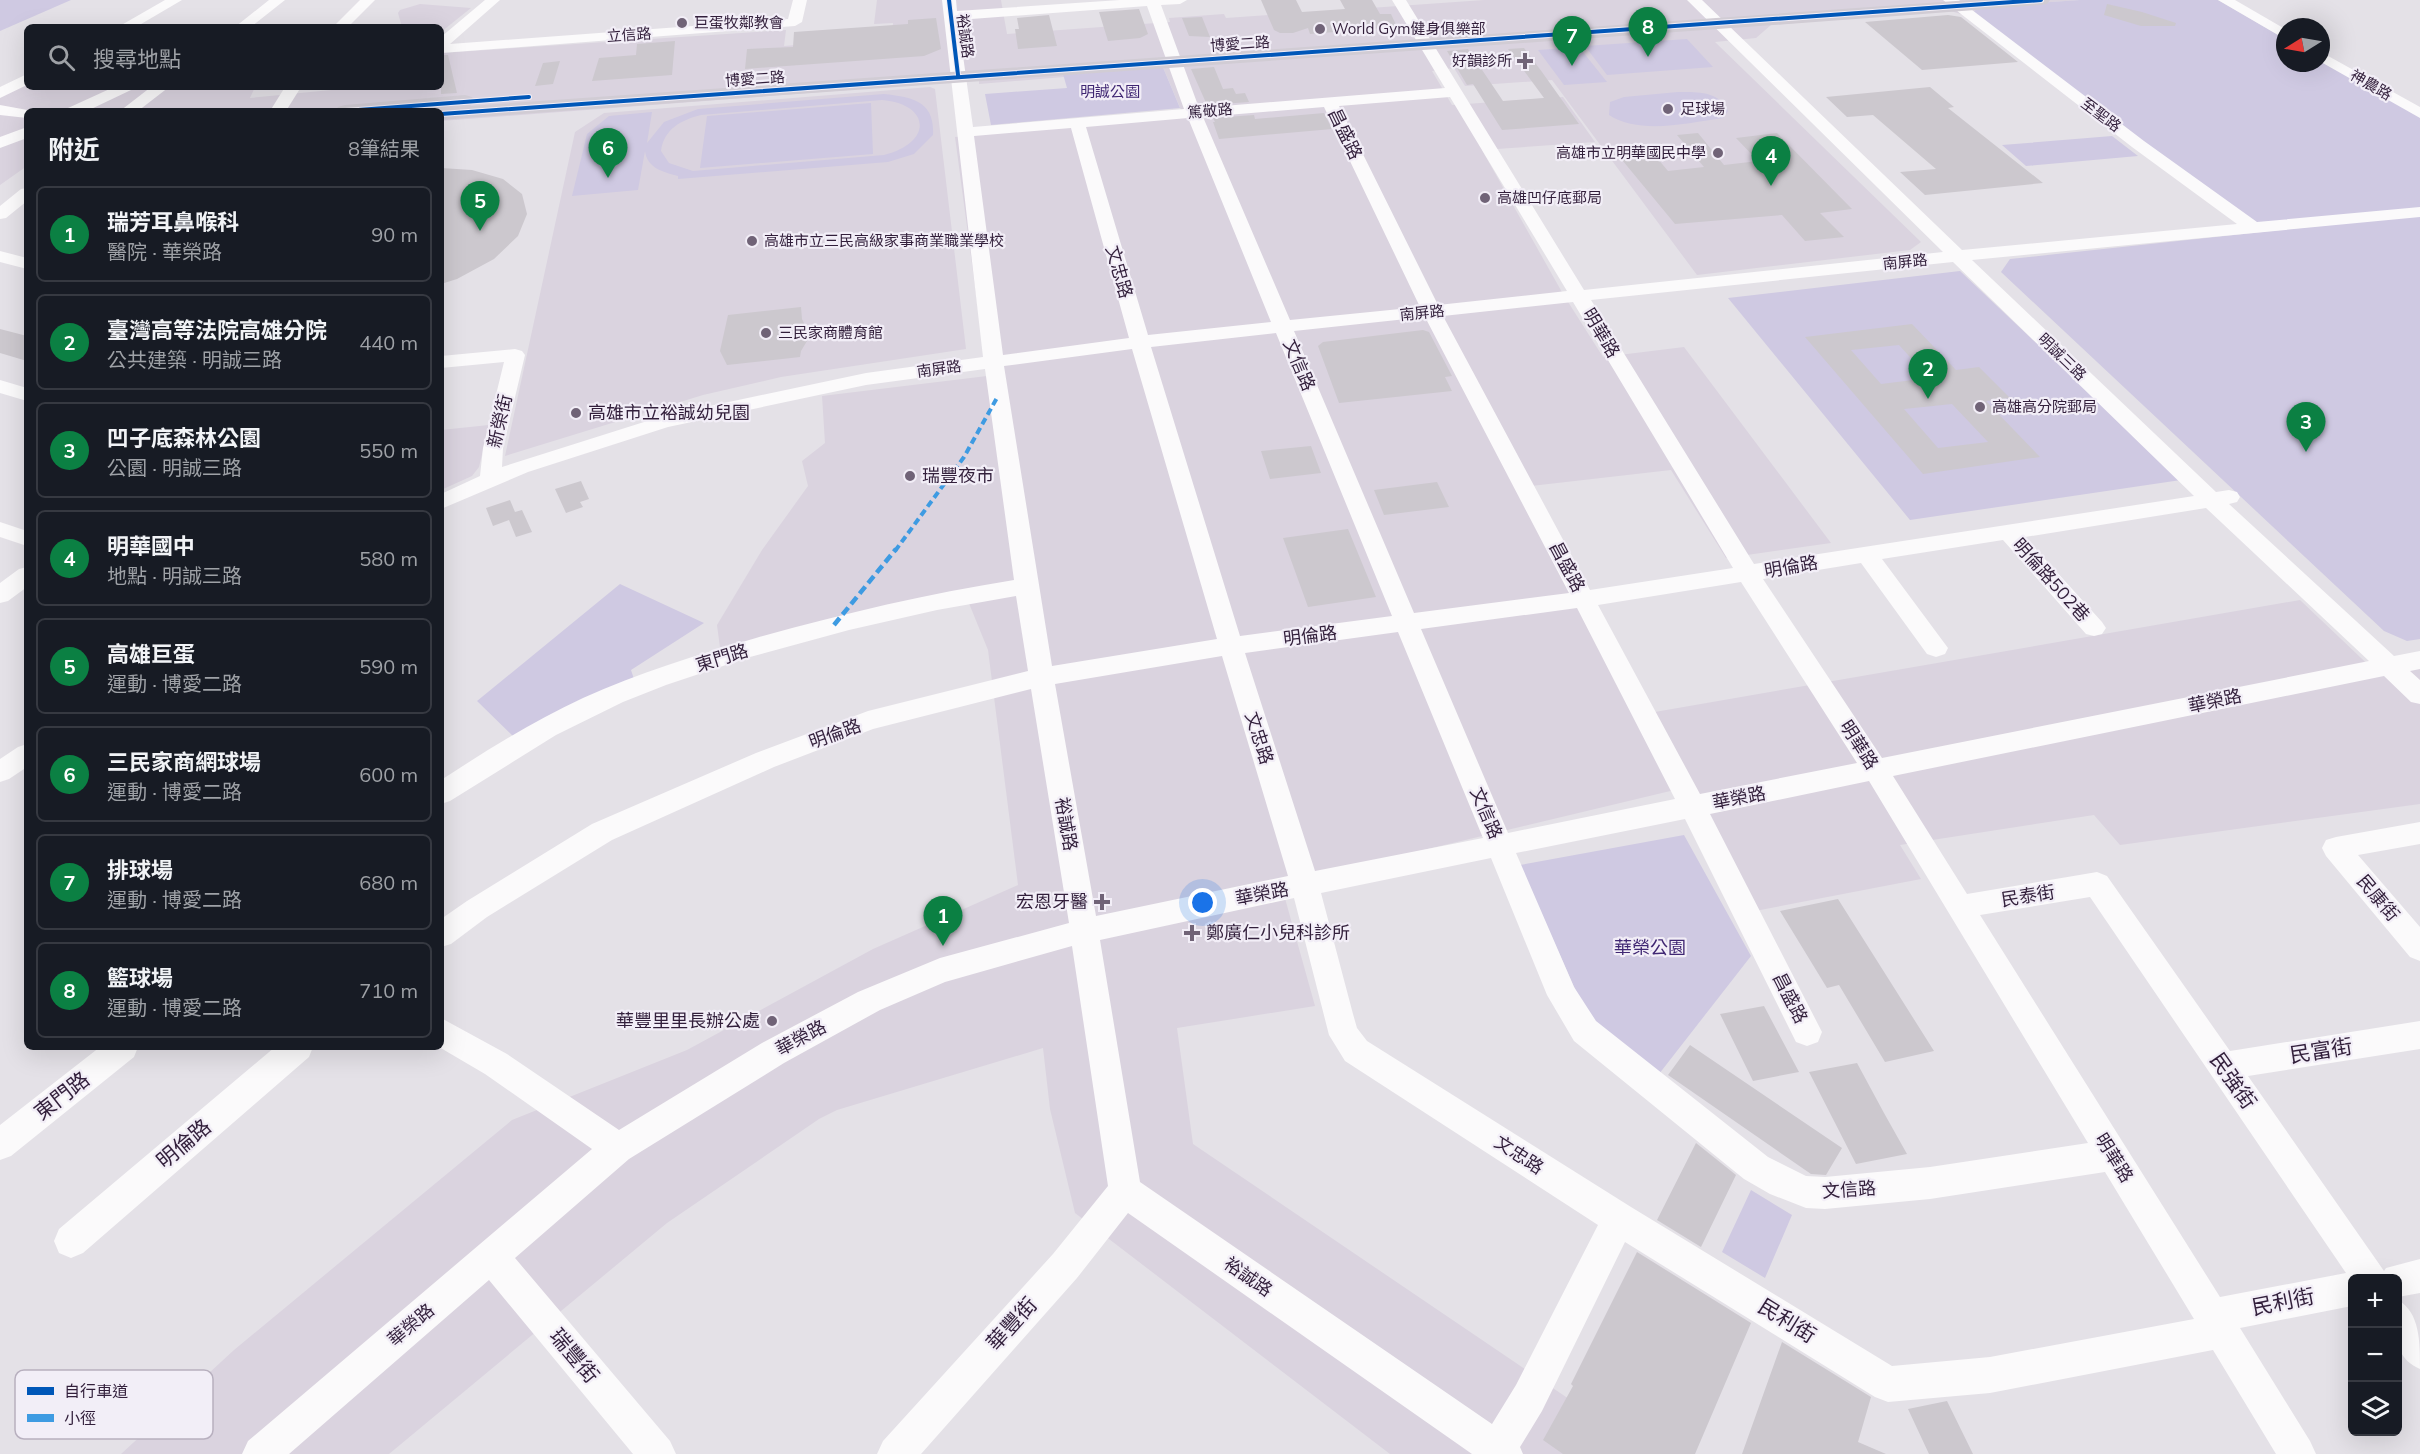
<!DOCTYPE html>
<html lang="zh-TW">
<meta charset="utf-8">
<style>
:root{--surface:#171b24;--page:#20242c;--text:#f1f3f6;--muted:#9ea1a6;--line:#363941;--accent:#0b8043}
body{margin:0;font-family:Mulish,"Noto Sans TC",sans-serif;background:var(--page);color:var(--text)}
.controls{position:absolute;right:18px;bottom:18px;display:grid;overflow:hidden;border-radius:9px;box-shadow:0 6px 24px #0002}
.controls button{width:54px;height:54px;display:grid;place-items:center;padding:0;border:0;border-bottom:2px solid var(--line);background:var(--surface);color:var(--text);font:30px sans-serif}
.compass{position:absolute;left:2276px;top:18px;width:54px;height:54px;border-radius:50%;background:var(--surface);box-shadow:0 6px 24px #0002;rotate:259deg}
.you{position:absolute;left:1203px;top:903px;width:21px;height:21px;margin:-15px;border:4px solid #fff;border-radius:50%;background:#1a73e8;box-shadow:0 0 0 9px #1a73e833}
.badge{display:grid;place-items:center;width:39px;height:39px;border-radius:50%;background:var(--accent);color:#fff;font-size:20px;font-weight:700}
.pin{position:absolute;translate:-50% -50px;filter:drop-shadow(0 2px 3px #0008)}
.pin::after{content:'';position:absolute;top:32px;width:21px;height:18px;background:inherit;clip-path:polygon(0 0,100% 0,50% 100%)}
.list{margin:0;padding:0;list-style:none}
h2{display:flex;justify-content:space-between;align-items:center;height:78px;margin:0;padding:0 24px;font-size:26px}
h2 small{font-size:20px;font-weight:400;color:var(--muted)}
.list li{display:grid;grid-template-columns:39px 1fr auto;gap:18px;align-items:center;box-sizing:border-box;height:96px;margin:0 12px 12px;padding:0 12px;border:2px solid var(--line);border-radius:9px}
.list b{display:block;font-size:22px;white-space:nowrap}
.list p{margin:0;font-size:20px;white-space:nowrap;color:var(--muted)}
.list em{font-size:20px;font-style:normal;color:var(--muted)}
.icon{flex:none;width:33px;height:33px;fill:none;stroke:currentColor;stroke-width:2;stroke-linecap:round;stroke-linejoin:round}
.map{position:relative;flex:none;width:2420px;height:1454px;overflow:hidden}
.search{position:absolute;background:var(--surface);box-shadow:0 6px 24px #0002;left:24px;top:24px;width:420px;height:66px;display:flex;align-items:center;gap:15px;box-sizing:border-box;padding:0 21px;border-radius:9px;color:var(--muted);font-size:22px}
.panel{position:absolute;background:var(--surface);box-shadow:0 6px 24px #0002;left:24px;top:108px;width:420px;height:942px;border-radius:9px}
.map>svg:first-child{display:block}
</style>
<div class="map">
<svg width="2420" height="1454" viewBox="0 0 2420 1454">
<rect width="100%" height="100%" fill="#e4e1e7"/>
<!-- built -->
<path fill="#dad3df" d="M877,0H1001L1007,34L1170,22L1169,18L1224,14L1226,18L1484,0H2080L1979,7L1972,13L1961,14L1947,10L1771,25L1756,38L1715,42L1921,242L1910,250L1697,275L1552,80L1465,86L1454,68L1432,71L1452,105L1563,97L1595,142L1482,150L1563,294L1603,357L1684,347L1831,543L1726,558L1671,470L1531,486L1649,713L2300,600L2380,676L2420,667V804L2120,845L2094,815L1900,845L1921,879L1755,911L1687,787L1281,884L1315,1006L1177,1028L1193,1144L1628,1439L1658,1454H1390L1075,1213L1050,1109L1043,1048L837,1110L819,1119L667,1223L389,1454H121L234,1350L512,1120L687,1050L873,949L1018,885L988,650L966,596L721,655L717,625L762,550L808,486L802,461L825,443L822,396L987,376L955,137L1184,117L1162,65L1064,74V77L979,84V80L441,121V111H27V166L0,185V93L27,83V87H255L250,98L362,87H441V53L786,30L784,46L892,37L893,23L874,24Z
M420,4L471,8L441,32V27H402L398,13L400,10Z
M930,87L935,89L966,349L781,377L703,395L505,456L575,132L604,113Z
M489,425L479,467L472,476L441,490V430Z"/>
<!-- green -->
<path fill="#cfc9e2" fill-rule="evenodd" d="M0,0H71L0,31Z
M2080,0H2218L2285,39V63H2321V60L2420,117V208L2253,226L1972,13L1979,7Z
M1687,39L1713,67L1607,75L1585,46Z
M1579,47L1607,82L1564,85L1538,50Z
M1162,65L1180,108L991,125L985,94L1067,88L1063,74Z
M1678,92C1698,92 1719,91 1728,111L1723,118C1687,123 1640,135 1609,115L1610,102L1624,97Z
M884,94C912,97 935,101 933,135L914,154L888,162L678,179V176C663,172 647,168 645,151L638,190L572,196L587,134L609,116L652,112L647,143L664,122L698,109ZM882,100C930,104 934,142 884,155L693,171L669,163L661,151C664,129 681,120 701,115Z
M871,103L873,154L700,168L707,116Z
M2112,136L2138,156L2026,166L2002,145Z
M2420,215V639L2407,641L2384,631L2001,272L2010,259Z
M1960,271L2181,480L1910,520L1728,298Z
M620,584L704,623L631,670L635,682L515,738L477,701Z
M1684,835L1751,956L1659,1074L1587,1016L1520,865Z
M1751,1190L1792,1215L1765,1278L1722,1252Z"/>
<!-- building -->
<path fill="#ccc8ce" fill-rule="evenodd" d="M1261,0H1296L1302,12L1345,9L1340,0H1372L1380,14H1391L1397,27L1310,34L1308,28L1293,33H1280L1274,30Z
M2107,4L2142,12L2176,23L2175,26H2141L2104,15Z
M1139,9L1148,34L1140,38L1108,41L1099,12Z
M1049,15L1057,46L1018,49L1015,29H1019L1017,18Z
M1948,15L1961,17L2018,62L1922,70L1865,22Z
M1202,17L1210,37L1189,36L1182,18Z
M936,18L941,49L924,56L745,69L747,49L793,47L794,32L908,24V20Z
M675,41L672,75L592,81L599,58L636,55L637,44Z
M1524,48L1542,72L1579,124L1502,130L1473,84L1467,85L1447,51L1468,49L1503,101L1544,98L1508,49Z
M441,55H448L457,93L441,94Z
M560,61L553,84L535,86L543,63Z
M1214,67L1223,89L1233,88L1236,94L1245,93L1249,102L1207,105L1191,69Z
M1930,87L1954,107L1948,108L2043,183L1925,195L1900,172L1936,169L1873,115L1847,117L1826,97Z
M1324,113L1332,129L1219,139L1213,122H1215L1213,118L1254,115L1255,119Z
M1698,133L1724,165L1758,161L1736,138L1777,133L1852,209L1820,213L1844,237L1805,241L1782,215L1675,224L1613,149L1647,146L1668,171L1704,167L1677,135Z
M441,168L472,170L503,179L522,194L527,214L518,236L494,259L457,279L441,284Z
M801,307L802,319L807,329V341L801,351L800,357L727,365L720,351L728,315Z
M1912,324L1956,370L1979,367L2010,398L1986,401L2040,457L1923,474L1805,337ZM1899,345L1929,378L1881,384L1851,350ZM1952,404L1988,442L1938,448L1904,409Z
M0,329L27,336V361L0,353Z
M1423,330L1429,332L1452,376L1445,377L1452,391L1339,403L1318,346L1323,342Z
M1311,446L1321,473L1270,479L1261,451Z
M581,481L589,499L580,502L583,507L566,513L555,489Z
M1437,482L1449,507L1384,515L1374,490Z
M510,500L515,512L522,510L532,532L516,537L509,520L493,526L486,508Z
M1348,529L1376,597L1308,607L1283,538Z
M1838,899L1934,1051L1885,1062L1839,985L1827,988L1780,911Z
M1764,1006L1799,1072L1753,1081L1720,1014Z
M1690,1045L1842,1148L1826,1175L1811,1174L1668,1075Z
M1857,1063L1884,1113L1907,1154L1856,1164L1809,1072Z
M1696,1143L1736,1175L1701,1247L1657,1220Z
M1637,1252L1751,1323L1695,1454H1563L1543,1440L1573,1386L1571,1384Z
M1782,1342L1871,1397L1858,1442L1886,1454H1742Z
M1947,1401L1973,1454H1929L1908,1409Z"/>
<g fill="none" stroke-linecap="round" stroke-linejoin="round">
<!-- minor -->
<path fill="#fbfafb" fill-rule="evenodd" d="M165,0H182L136,27H118Z
M269,0H285L251,27H235Z
M360,0H375L348,27H333Z
M485,0H500L450,44L788,19L793,0H807L802,22L795,26L441,53V37Z
M942,0H956L957,11L1120,0H1187L1180,4L1161,5L1199,108L1445,88L1392,0H1406L1584,290L1943,252L1687,0H1702L1962,250L2237,224L2132,147L1943,0H1959L2144,141L2257,222L2420,207V217L1972,260L2216,492L2229,490L2237,492L2240,497L2237,502L2229,504L2394,656L2420,651V669L2410,671L2420,680V704L2411,702L2384,676L1893,776L1967,894L2097,872L2107,876L2230,1051L2420,1021V1049L2248,1076L2384,1271L2386,1268L2420,1259V1293L2398,1297V1278H2352V1306L2240,1328L2310,1441L2316,1454H2276L2213,1350L1990,1393L1888,1402L1875,1397L1625,1242L1542,1411L1520,1447L1523,1454H1472L1128,1213L1077,1278L921,1454H877L883,1441L1053,1254L1108,1186L1072,946L945,982L880,1010L784,1063L629,1159L515,1258L670,1441L676,1454H633L489,1280L289,1454H242L248,1441L592,1149L485,1074L439,1047L441,1018L507,1054L619,1130L762,1043L858,992L940,958L1069,923L1031,689L873,729L774,767L612,840L487,917L451,944L441,947V919L467,901L592,824L756,753L868,711L1028,671L1016,596L937,610L849,630L750,657L666,685L623,702L556,735L450,801L441,804V780L452,773C495,745 538,719 583,698C638,673 697,655 756,638C841,614 926,594 1014,580L985,369L866,385L668,427L528,472L441,509V494L480,476L483,448L504,362L441,368V356L515,349L522,351L525,355L503,448L502,467L663,416L866,373L983,357ZM1147,6L1184,109L973,127L958,20ZM1450,97L1567,291L1438,305L1339,106ZM1324,107L1420,307L1290,320L1203,117ZM1188,118L1271,322L1148,335L1086,127ZM1071,128L1129,338L1003,355L974,136ZM1953,262L2194,496L1754,564L1591,300ZM1573,302L1733,568L1590,590L1443,316ZM1425,317L1569,593L1414,613L1294,331ZM1276,333L1392,616L1240,636L1151,347ZM1132,349L1217,639L1052,666L1004,366ZM2206,508L2369,661L1882,758L1763,579L1861,563L1927,654L1936,657L1945,654L1948,648L1882,559L2003,540L2086,634L2094,636L2102,634L2106,628L2102,622L2025,537ZM1741,582L1857,763L1700,794L1598,605ZM1577,608L1675,799L1508,833L1421,629ZM1398,632L1483,838L1315,871L1245,653ZM1222,656L1288,876L1096,916L1055,684ZM1869,781L2088,1143L1930,1167L1825,1177L1806,1176L1768,1157L1596,1021L1574,987L1516,853L1685,819L1796,1042L1807,1046L1818,1042L1822,1032L1710,814ZM1491,858L1547,995L1574,1041L1744,1179L1770,1194L1806,1208L1825,1209L1930,1199L2105,1172L2194,1319L1990,1357L1892,1366L1631,1207L1367,1041L1357,1028L1353,1014L1321,893ZM2090,897L2346,1273L2220,1297L1980,915ZM1294,898L1329,1035L1345,1061L1598,1225L1516,1385L1492,1424L1140,1182L1100,940Z
M2218,0H2235L2285,29V39Z
M2321,52L2420,107V118L2321,62Z
M27,74V85L0,98V87Z
M114,87H134L131,90L87,111H66L68,108Z
M151,87H169L138,111H120Z
M285,87H301L286,111H270Z
M0,105L33,111H27V118L0,115Z
M27,127V138L0,148V137Z
M27,188V201L6,218L0,219V206L21,189Z
M0,251L27,258V269L0,262Z
M0,380L27,388V401L0,393Z
M0,522L27,531V546L0,537Z
M27,567V587L8,601L0,603V583L19,569Z
M27,744V767L9,779L0,782V759L18,747Z
M2420,822V844L2358,855L2420,927V961L2410,957L2326,856L2322,848L2326,840L2336,837Z
M100,1047H138L134,1057L11,1156L0,1160V1125Z
M275,1047H313L309,1057L83,1253L71,1258L59,1253L54,1241L59,1229Z
M2398,1300C2420,1313 2420,1341 2420,1369C2391,1357 2395,1327 2398,1300Z"/>
<!-- major -->
<path fill="#d1ccd4" fill-rule="evenodd" d="M1970,0H2050L2047,4L2041,5C1508,46 974,80 441,120V111H433L435,110L335,111L338,107L345,105L465,95L472,97L475,101L470,106Z"/>
<!-- quiet-far1 -->
<path stroke="#3e9be2" stroke-width="4" stroke-dasharray="7 4" stroke-linecap="butt" d="M895,551L964,457L998,396"/>
<!-- quiet -->
<path stroke="#3e9be2" stroke-width="4.5" stroke-dasharray="9 4.5" stroke-linecap="butt" d="M834,625L896,549"/>
<defs>
<path id="cycleway" d="M949,0L958,75
M345,111L529,97
M441,114L2041,0"/>
</defs>
<!-- cycleway casing -->
<use href="#cycleway" stroke="#f2eef7" stroke-width="6"/>
<!-- cycleway -->
<use href="#cycleway" stroke="#0057b8" stroke-width="4"/>
</g>
<!-- markers -->
<g fill="#706377" stroke="#f2eef7" stroke-width="2">
<circle cx="682" cy="23" r="6"/>
<circle cx="1320" cy="29" r="6"/>
<path d="M1522 52h6v6h6v6h-6v6h-6v-6h-6v-6h6z"/>
<circle cx="1668" cy="109" r="6"/>
<circle cx="1718" cy="153" r="6"/>
<circle cx="1485" cy="198" r="6"/>
<circle cx="752" cy="241" r="6"/>
<circle cx="766" cy="333" r="6"/>
<circle cx="1980" cy="407" r="6"/>
<circle cx="576" cy="413" r="6"/>
<circle cx="910" cy="476" r="6"/>
<path d="M1099 893h6v6h6v6h-6v6h-6v-6h-6v-6h6z"/>
<path d="M1189 924h6v6h6v6h-6v6h-6v-6h-6v-6h6z"/>
<circle cx="772" cy="1021" r="6"/>
</g>
<g text-anchor="middle" stroke-width="4.5" stroke-linejoin="round" paint-order="stroke">
<!-- far-poi labels -->
<g font-size="15" fill="#321f3b" stroke="#f2eef7" text-anchor="start">
<text x="694" y="28">巨蛋牧鄰教會</text>
<text x="1332" y="34">World Gym健身俱樂部</text>
<text x="1512" y="66" text-anchor="end">好韻診所</text>
<text x="1680" y="114">足球場</text>
<text x="1706" y="158" text-anchor="end">高雄市立明華國民中學</text>
<text x="1497" y="203">高雄凹仔底郵局</text>
<text x="764" y="246">高雄市立三民高級家事商業職業學校</text>
<text x="778" y="338">三民家商體育館</text>
<text x="1992" y="412">高雄高分院郵局</text>
</g>
<!-- far-street labels -->
<g font-size="15" fill="#321f3b" stroke="#f2eef7">
<text transform="translate(629 35) rotate(-4)" y="5">立信路</text>
<text transform="translate(965 36) rotate(82)" y="5">裕誠路</text>
<text transform="translate(1240 44) rotate(-4)" y="5">博愛二路</text>
<text transform="translate(755 79) rotate(-4)" y="5">博愛二路</text>
<text transform="translate(2371 85) rotate(30)" y="5">神農路</text>
<text transform="translate(1210 111) rotate(-5)" y="5">篤敬路</text>
<text transform="translate(2101 115) rotate(37)" y="5">至聖路</text>
<text transform="translate(1905 262) rotate(-6)" y="5">南屏路</text>
<text transform="translate(1422 313) rotate(-6)" y="5">南屏路</text>
<text transform="translate(2062 357) rotate(44)" y="5">明誠三路</text>
<text transform="translate(939 369) rotate(-8)" y="5">南屏路</text>
</g>
<!-- far-park labels -->
<g font-size="15" fill="#402773" stroke="#f2eef7">
<text x="1110" y="97">明誠公園</text>
</g>
<!-- street labels -->
<g font-size="18" fill="#321f3b" stroke="#f2eef7">
<text transform="translate(1345 134) rotate(64)" y="6">昌盛路</text>
<text transform="translate(1119 272) rotate(74)" y="6">文忠路</text>
<text transform="translate(1601 333) rotate(59)" y="6">明華路</text>
<text transform="translate(1299 365) rotate(67)" y="6">文信路</text>
<text transform="translate(500 421) rotate(-77)" y="6">新榮街</text>
<text transform="translate(1567 567) rotate(62)" y="6">昌盛路</text>
<text transform="translate(1791 567) rotate(-10)" y="6">明倫路</text>
<text transform="translate(2051 580) rotate(48)" y="6">明倫路502巷</text>
<text transform="translate(1310 636) rotate(-7)" y="6">明倫路</text>
<text transform="translate(722 658) rotate(-17)" y="6">東門路</text>
<text transform="translate(2215 701) rotate(-12)" y="6">華榮路</text>
<text transform="translate(835 734) rotate(-20)" y="6">明倫路</text>
<text transform="translate(1259 738) rotate(72)" y="6">文忠路</text>
<text transform="translate(1859 745) rotate(57)" y="6">明華路</text>
<text transform="translate(1739 798) rotate(-11)" y="6">華榮路</text>
<text transform="translate(1486 813) rotate(67)" y="6">文信路</text>
<text transform="translate(1066 824) rotate(80)" y="6">裕誠路</text>
<text transform="translate(1262 894) rotate(-11)" y="6">華榮路</text>
<text transform="translate(2028 896) rotate(-9)" y="6">民泰街</text>
<text transform="translate(2378 898) rotate(50)" y="6">民康街</text>
<text transform="translate(1790 998) rotate(63)" y="6">昌盛路</text>
<text transform="translate(801 1038) rotate(-28)" y="6">華榮路</text>
<text transform="translate(1519 1155) rotate(33)" y="6">文忠路</text>
<text transform="translate(2114 1158) rotate(58)" y="6">明華路</text>
<text transform="translate(1849 1190) rotate(-4)" y="6">文信路</text>
<text transform="translate(1248 1277) rotate(35)" y="6">裕誠路</text>
<text transform="translate(411 1325) rotate(-40)" y="6">華榮路</text>
</g>
<!-- poi labels -->
<g font-size="18" fill="#321f3b" stroke="#f2eef7" text-anchor="start">
<text x="588" y="419">高雄市立裕誠幼兒園</text>
<text x="922" y="482">瑞豐夜市</text>
<text x="1088" y="908" text-anchor="end">宏恩牙醫</text>
<text x="1206" y="939">鄭廣仁小兒科診所</text>
<text x="760" y="1027" text-anchor="end">華豐里里長辦公處</text>
</g>
<!-- park labels -->
<g font-size="18" fill="#402773" stroke="#f2eef7">
<text x="1650" y="954">華榮公園</text>
</g>
<!-- near-street labels -->
<g font-size="21" fill="#321f3b" stroke="#f2eef7">
<text transform="translate(2321 1051) rotate(-9)" y="7">民富街</text>
<text transform="translate(2233 1081) rotate(55)" y="7">民強街</text>
<text transform="translate(62 1096) rotate(-38)" y="7">東門路</text>
<text transform="translate(184 1144) rotate(-40)" y="7">明倫路</text>
<text transform="translate(2283 1302) rotate(-11)" y="7">民利街</text>
<text transform="translate(1787 1321) rotate(32)" y="7">民利街</text>
<text transform="translate(1012 1324) rotate(-48)" y="7">華豐街</text>
<text transform="translate(574 1356) rotate(50)" y="7">瑞豐街</text>
</g>
</g>
<!-- legend -->
<rect x="15" y="1370" width="198" height="69" rx="9" fill="#f2eef7" stroke="#b8b0bf" stroke-width="1.5"/>
<rect x="27" y="1387" width="27" height="8" fill="#0057b8"/>
<rect x="27" y="1414" width="27" height="8" fill="#3e9be2"/>
<g font-size="16" fill="#321f3b">
<text x="64" y="1397">自行車道</text>
<text x="64" y="1424">小徑</text>
</g>
</svg>
<div class="controls">
<button>+</button>
<button>−</button>
<button><svg class="icon" aria-label="layers" viewBox="0 0 24 24"><path d="M12 4l9 5-9 5-9-5zM3 14l9 5 9-5"/></svg></button>
</div>
<svg class="compass" viewBox="-18 -18 36 36"><path d="M0-13l5 13h-10z" fill="#e53935"/><path d="M0 13l5-13h-10z" fill="#9ea1a6"/></svg>
<div class="you"></div>
<div class="pin badge" style="left:943px;top:946px">1</div>
<div class="pin badge" style="left:1928px;top:399px">2</div>
<div class="pin badge" style="left:2306px;top:452px">3</div>
<div class="pin badge" style="left:1771px;top:186px">4</div>
<div class="pin badge" style="left:480px;top:231px">5</div>
<div class="pin badge" style="left:608px;top:178px">6</div>
<div class="pin badge" style="left:1572px;top:66px">7</div>
<div class="pin badge" style="left:1648px;top:57px">8</div>
<div class="search"><svg class="icon" aria-label="search" viewBox="0 0 24 24"><circle cx="10" cy="10" r="6"/><path d="M15 15l6 6"/></svg>搜尋地點</div>
<section class="panel">
<h2>附近<small>8筆結果</small></h2>
<ul class="list">
<li><span class="badge">1</span><div><b>瑞芳耳鼻喉科</b><p>醫院 · 華榮路</p></div><em>90 m</em></li>
<li><span class="badge">2</span><div><b>臺灣高等法院高雄分院</b><p>公共建築 · 明誠三路</p></div><em>440 m</em></li>
<li><span class="badge">3</span><div><b>凹子底森林公園</b><p>公園 · 明誠三路</p></div><em>550 m</em></li>
<li><span class="badge">4</span><div><b>明華國中</b><p>地點 · 明誠三路</p></div><em>580 m</em></li>
<li><span class="badge">5</span><div><b>高雄巨蛋</b><p>運動 · 博愛二路</p></div><em>590 m</em></li>
<li><span class="badge">6</span><div><b>三民家商網球場</b><p>運動 · 博愛二路</p></div><em>600 m</em></li>
<li><span class="badge">7</span><div><b>排球場</b><p>運動 · 博愛二路</p></div><em>680 m</em></li>
<li><span class="badge">8</span><div><b>籃球場</b><p>運動 · 博愛二路</p></div><em>710 m</em></li>
</ul>
</section>
</div>
